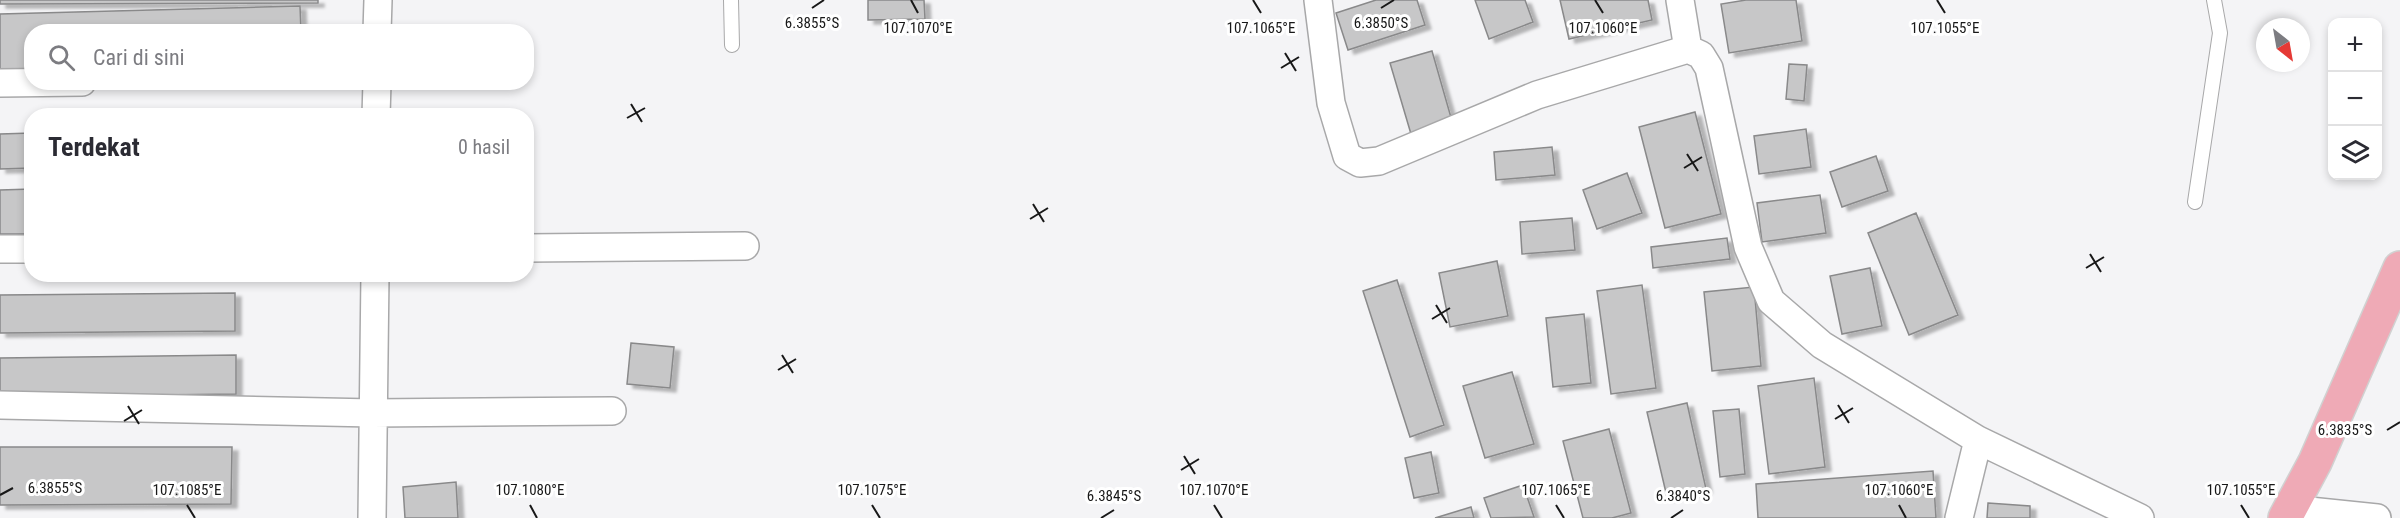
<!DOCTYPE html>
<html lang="id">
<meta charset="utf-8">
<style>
:root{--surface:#fff;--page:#f2f2f3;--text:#2b2b33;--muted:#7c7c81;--line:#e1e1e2}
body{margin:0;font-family:"Roboto Condensed",sans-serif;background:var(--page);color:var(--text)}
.controls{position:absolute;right:18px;top:18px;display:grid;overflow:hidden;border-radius:12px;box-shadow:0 3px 9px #0003}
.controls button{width:54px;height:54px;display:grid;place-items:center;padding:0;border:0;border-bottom:2px solid var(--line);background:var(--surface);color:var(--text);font:30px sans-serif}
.compass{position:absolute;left:2256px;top:18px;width:54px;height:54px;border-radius:50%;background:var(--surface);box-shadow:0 3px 9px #0003;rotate:149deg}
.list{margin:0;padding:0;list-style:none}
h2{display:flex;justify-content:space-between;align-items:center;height:78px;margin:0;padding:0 24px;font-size:26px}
h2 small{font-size:20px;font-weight:400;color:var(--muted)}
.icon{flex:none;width:33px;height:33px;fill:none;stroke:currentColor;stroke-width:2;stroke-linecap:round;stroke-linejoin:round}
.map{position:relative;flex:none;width:2400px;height:518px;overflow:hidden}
.search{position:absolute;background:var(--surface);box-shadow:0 3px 9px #0003;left:24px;top:24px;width:510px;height:66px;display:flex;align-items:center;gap:15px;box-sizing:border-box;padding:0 21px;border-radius:24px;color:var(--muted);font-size:22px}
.panel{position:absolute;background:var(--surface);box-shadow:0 3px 9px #0003;left:24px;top:108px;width:510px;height:174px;border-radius:24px}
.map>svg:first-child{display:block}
</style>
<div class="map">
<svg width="2400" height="518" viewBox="0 0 2400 518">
<defs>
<filter id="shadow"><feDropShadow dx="6" dy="4" stdDeviation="1.5" flood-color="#0004"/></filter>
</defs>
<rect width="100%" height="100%" fill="#f4f4f6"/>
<!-- building -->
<path fill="#c7c7c8" stroke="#89898a" stroke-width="1.5" filter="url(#shadow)" d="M0,0H318V3L0,4Z
M868,0H924L925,19L868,20Z
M1376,0H1417L1425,25L1348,50L1336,13Z
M1475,0H1525L1533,22L1489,39Z
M1560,0H1648L1652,20L1569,39Z
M1746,0H1796L1802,41L1729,53L1721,4Z
M300,6L301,32H32V75L0,76V14Z
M1432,51L1452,121L1411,134L1390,63Z
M1789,64L1807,65L1804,101L1786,99Z
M1695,112L1721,214L1665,228L1639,127Z
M1806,129L1811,167L1759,174L1754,136Z
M32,133V168L0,169V134Z
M1552,147L1555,175L1496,180L1494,152Z
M1876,156L1888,191L1842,207L1830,172Z
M1627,173L1642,213L1597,229L1583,190Z
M32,189V234H0V190Z
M1820,195L1826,233L1762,242L1757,203Z
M1916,213L1958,315L1909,335L1868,233Z
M1572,218L1575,250L1522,254L1520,222Z
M1727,238L1730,259L1653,268L1651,247Z
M1497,261L1508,316L1450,327L1439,273Z
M1870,268L1882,326L1842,334L1830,276Z
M1397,280L1444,425L1410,437L1363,291Z
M1642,285L1656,388L1611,394L1597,291Z
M1754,287L1761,366L1712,371L1704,292Z
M235,293V331L0,333V295Z
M1584,314L1591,383L1553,387L1546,318Z
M631,343L674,347L670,388L627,384Z
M236,355V394L0,397V358Z
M1512,372L1534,444L1485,458L1463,386Z
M1814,378L1825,467L1769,474L1758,386Z
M1687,403L1706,489L1667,497L1647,412Z
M1739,409L1745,474L1720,477L1713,411Z
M1609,429L1631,513L1612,518H1583L1563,441Z
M0,447H232L231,504L0,505Z
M1431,452L1439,493L1414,498L1405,458Z
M1933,471L1936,518H1758L1756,484Z
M456,482L458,518H405L403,487Z
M1523,485L1534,517L1491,518L1484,498Z
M1988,503L2030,506V518H1987Z
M1471,507L1474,518H1435Z"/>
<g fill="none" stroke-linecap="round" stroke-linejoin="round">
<defs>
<path id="lane" d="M731,0L732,45
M2195,202L2220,33L2214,0"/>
<path id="street" d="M1318,0L1331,103L1347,156L1360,163L1379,161L1537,95L1688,49L1701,55L1709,68L1748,247L1771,301L1822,345L1978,440L2140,518
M1680,0L1688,49
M377,32L378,0
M0,83L82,82
M376,116L377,82
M526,248L745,246
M0,249H32
M0,405L373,413L612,411
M2290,509L2377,518
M372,518L375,274
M1959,518L1978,440"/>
<path id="primary" d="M2285,518L2315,462L2400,268"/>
</defs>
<!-- lane casing -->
<use href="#lane" stroke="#a8a8a9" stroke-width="16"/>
<!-- street casing -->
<use href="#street" stroke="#a8a8a9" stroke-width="30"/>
<!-- primary casing -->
<use href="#primary" stroke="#d1d1d1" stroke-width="36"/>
<!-- lane -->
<use href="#lane" stroke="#fff" stroke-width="14"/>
<!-- street -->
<use href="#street" stroke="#fff" stroke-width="27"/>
<!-- primary -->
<use href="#primary" stroke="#efaab6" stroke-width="33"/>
</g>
<!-- ticks -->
<path fill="none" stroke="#181818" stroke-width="2" d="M911,0L918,13M1253,0L1261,13M1595,0L1603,13M1937,0L1945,13M812,8L824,0M1381,8L1394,0M1285,53L1296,71M1281,68L1299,57M631,104L642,122M627,118L645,108M1687,154L1698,171M1684,168L1702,157M1033,204L1044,222M1030,219L1048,208M2090,254L2101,272M2086,268L2104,257M1436,305L1447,323M1432,319L1450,308M782,355L793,373M778,370L796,359M1838,405L1849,423M128,406L139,424M1835,419L1853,408M124,421L142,410M2387,430L2400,422M1184,456L1195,474M1181,470L1199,459M0,495L13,488M187,505L195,518M530,505L537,518M872,505L880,518M1214,505L1222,518M1556,505L1564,518M1899,505L1906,518M2241,505L2249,518M1101,518L1114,510M1671,518L1683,510"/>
<g font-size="15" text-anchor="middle" fill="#181818" stroke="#fff" stroke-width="6" stroke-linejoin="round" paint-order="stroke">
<text x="812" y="28">6.3855°S</text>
<text x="1381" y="28">6.3850°S</text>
<text x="918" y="33">107.1070°E</text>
<text x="1603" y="33">107.1060°E</text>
<text x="1945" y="33">107.1055°E</text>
<text x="1261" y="33">107.1065°E</text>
<text x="2345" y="435">6.3835°S</text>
<text x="55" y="493">6.3855°S</text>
<text x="187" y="495">107.1085°E</text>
<text x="530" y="495">107.1080°E</text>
<text x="872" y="495">107.1075°E</text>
<text x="1214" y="495">107.1070°E</text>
<text x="1556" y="495">107.1065°E</text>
<text x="1899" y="495">107.1060°E</text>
<text x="2241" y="495">107.1055°E</text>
<text x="1114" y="501">6.3845°S</text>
<text x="1683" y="501">6.3840°S</text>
</g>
</svg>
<div class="controls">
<button>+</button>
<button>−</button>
<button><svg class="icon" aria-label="layers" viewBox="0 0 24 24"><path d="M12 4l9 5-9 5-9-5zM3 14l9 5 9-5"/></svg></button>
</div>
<svg class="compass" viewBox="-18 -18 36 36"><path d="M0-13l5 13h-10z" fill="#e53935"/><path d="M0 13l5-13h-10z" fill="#7c7c81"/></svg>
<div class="search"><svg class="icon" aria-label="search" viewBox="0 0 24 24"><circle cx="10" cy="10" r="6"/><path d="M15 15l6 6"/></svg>Cari di sini</div>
<section class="panel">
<h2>Terdekat<small>0 hasil</small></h2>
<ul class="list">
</ul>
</section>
</div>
